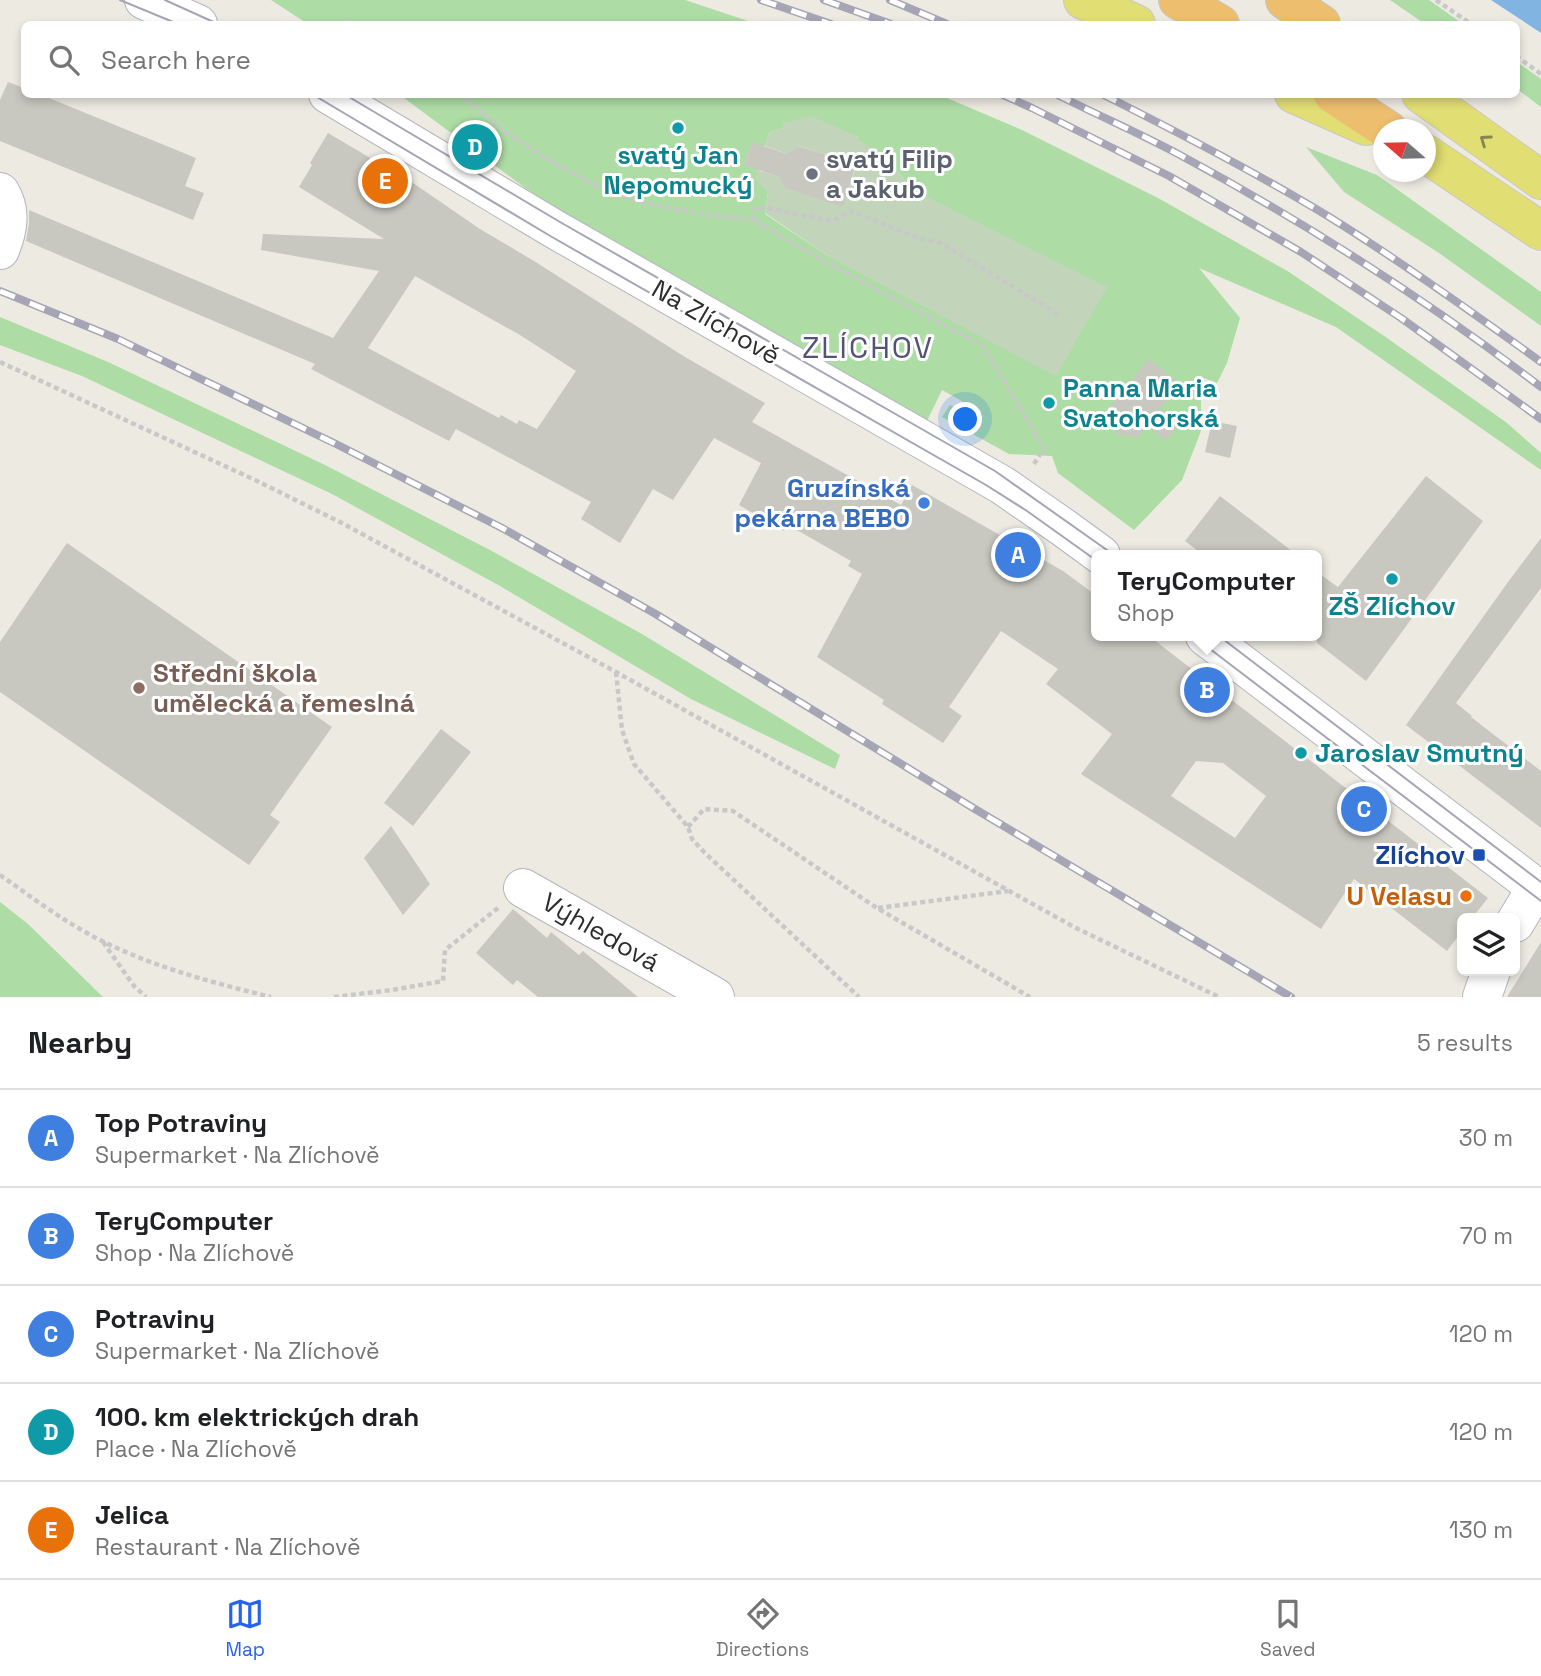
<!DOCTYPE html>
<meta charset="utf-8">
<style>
:root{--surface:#fff;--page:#f2f2f2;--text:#202124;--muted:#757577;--line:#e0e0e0;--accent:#2563eb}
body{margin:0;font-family:"Space Grotesk",sans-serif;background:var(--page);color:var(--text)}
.controls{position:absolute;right:21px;bottom:21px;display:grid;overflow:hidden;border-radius:10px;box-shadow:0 4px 10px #0003}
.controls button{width:63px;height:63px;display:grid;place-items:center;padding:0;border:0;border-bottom:2px solid var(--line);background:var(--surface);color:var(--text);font:35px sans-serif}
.compass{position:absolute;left:1373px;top:119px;width:63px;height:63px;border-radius:50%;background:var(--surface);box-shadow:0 4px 10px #0003;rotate:290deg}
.you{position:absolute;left:966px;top:420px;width:24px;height:24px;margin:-18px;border:5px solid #fff;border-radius:50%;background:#1a73e8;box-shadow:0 0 0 10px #1a73e833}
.badge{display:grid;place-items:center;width:46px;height:46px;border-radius:50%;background:var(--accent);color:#fff;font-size:23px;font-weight:700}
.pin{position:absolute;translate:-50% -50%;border:4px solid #fff;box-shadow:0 2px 7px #0006}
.popup{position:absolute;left:1091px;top:550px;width:231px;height:91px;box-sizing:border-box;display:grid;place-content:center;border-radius:10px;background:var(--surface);filter:drop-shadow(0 2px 5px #0005);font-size:23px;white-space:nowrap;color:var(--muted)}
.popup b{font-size:26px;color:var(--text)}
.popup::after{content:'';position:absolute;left:50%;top:100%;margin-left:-14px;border:14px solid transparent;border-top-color:var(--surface)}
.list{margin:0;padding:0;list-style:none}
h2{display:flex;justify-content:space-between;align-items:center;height:91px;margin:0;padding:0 28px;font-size:30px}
h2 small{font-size:23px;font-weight:400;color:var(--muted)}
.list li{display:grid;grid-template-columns:46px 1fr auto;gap:21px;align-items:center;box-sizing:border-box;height:98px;padding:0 28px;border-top:2px solid var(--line)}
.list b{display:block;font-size:26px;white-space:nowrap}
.list p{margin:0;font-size:23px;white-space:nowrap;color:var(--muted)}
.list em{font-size:23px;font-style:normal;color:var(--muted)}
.icon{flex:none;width:38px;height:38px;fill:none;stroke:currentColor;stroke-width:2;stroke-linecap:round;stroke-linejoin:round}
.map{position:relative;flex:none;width:1541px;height:997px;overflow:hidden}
.search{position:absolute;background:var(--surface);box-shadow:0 4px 10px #0003;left:21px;right:21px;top:21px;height:77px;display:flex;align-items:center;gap:18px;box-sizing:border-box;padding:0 24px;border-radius:10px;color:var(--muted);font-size:26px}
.sheet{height:581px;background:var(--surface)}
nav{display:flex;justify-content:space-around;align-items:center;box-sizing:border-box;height:98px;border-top:2px solid var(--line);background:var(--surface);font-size:19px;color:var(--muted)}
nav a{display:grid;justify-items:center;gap:4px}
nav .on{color:var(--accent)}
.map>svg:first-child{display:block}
</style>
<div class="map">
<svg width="1541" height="997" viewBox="0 0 1541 997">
<rect width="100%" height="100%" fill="#edeae2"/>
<!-- green -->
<path fill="#addca5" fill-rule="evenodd" d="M271,0H685L757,24H308Z
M1390,0H1429L1463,24H1425Z
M1517,62L1541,79V107L1517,89Z
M400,95H940L1022,130L1158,198L1289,272L1387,338L1507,423L1541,453V470L1336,327L1199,268L1240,318L1227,363L1217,383L1201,377V431L1182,480L1134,530L1058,473L1052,456L1009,454L942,417L950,405L959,409L962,401L942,390L927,421L578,222L528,190ZM783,128L857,140L863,143V144C883,155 899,171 912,190L1106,288L831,258L765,214L768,192L758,167L745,162L751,146H765L769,133Z
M1306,147L1377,175L1541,292V326L1439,253L1344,192Z
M0,317L108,362L325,465L490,550L642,634L840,755L835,769L691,699L500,586L332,494L82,376L0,345Z
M0,902L28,924L103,997H0Z"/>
<!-- cemetery -->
<path fill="#c2d5bb" d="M811,116L859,137L858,140C879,150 898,170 912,190L1107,287L1056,376L831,258L765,213L768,192L755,179L757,170L783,178L782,181L786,188L839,205L844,202L855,169L852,163L799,146L792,150L790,155L765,146L769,133L783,128V123Z"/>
<!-- water -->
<path fill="#82b4e1" d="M1491,0H1541V33Z"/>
<!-- building -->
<path fill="#c9c8c0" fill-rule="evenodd" d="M8,82L24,88V94H39L196,158L185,186L204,193L193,220L0,141V100Z
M328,133L416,185L480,229L534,261L685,357L765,403L752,422L901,505L912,485L1063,571L1097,596V636H1149L1488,898L1472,918H1462V931L1447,951L1354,879L1321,929L1081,774L1112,734L1046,684L1058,669L1001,631L949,707L962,716L943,743L882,704L884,700L817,657L862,574L848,566L851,561L788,525L784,531L739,505L761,463L714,438L673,500L653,489L620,543L581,519L591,502L456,429L449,441L311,369L315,364L26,241L29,223V210L333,338L379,271L261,250L263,234L384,239L299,187L312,165L310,163ZM415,276L520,335L576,371L537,429L519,420L517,424L501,415L499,418L368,348ZM1196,761L1223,763L1266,796L1235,838L1171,796Z
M752,142L787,154L798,146L856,164L843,207L785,188L779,177L744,165Z
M1149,359L1180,384L1159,410L1186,416L1166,441L1147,426L1137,438L1118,434L1100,419Z
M1212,421L1237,426L1230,458L1205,452Z
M1426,476L1483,521L1366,681L1317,643V572L1338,587Z
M1220,496L1297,555H1203L1185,541Z
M1541,538V588L1456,703L1472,716L1471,717L1541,771V828L1406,725L1508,582Z
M67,543L332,727L270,815L280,822L249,865L0,692V642Z
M441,729L471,752L413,826L384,803Z
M391,826L430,884L403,915L364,858Z
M513,909L547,938L551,932L579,955L583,951L638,997H538L517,980L513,985L476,953Z
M1541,942V997H1507Z"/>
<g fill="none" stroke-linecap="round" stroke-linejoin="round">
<defs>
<path id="minor" d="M144,0L198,24
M328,94L556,230L1002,485L1064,528L1101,555
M0,192C12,211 8,230 0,250
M1205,636L1541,891
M523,888L715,997
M1515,923L1536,888
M1482,997L1491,971"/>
<path id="major" d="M1083,0L1136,24
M1294,94L1366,126
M1421,94L1541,180
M1426,154L1541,231"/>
<path id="highway" d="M1178,0L1220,24
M1285,0L1321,24
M1333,94L1388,130"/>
</defs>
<!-- minor casing -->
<use href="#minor" stroke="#b5b5bf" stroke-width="40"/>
<!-- major casing -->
<use href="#major" stroke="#c8c8c8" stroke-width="40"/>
<!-- highway casing -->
<use href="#highway" stroke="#c8c8c8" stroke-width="40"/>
<!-- path -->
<path stroke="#c8c8c8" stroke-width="4.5" stroke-dasharray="5 3.5" stroke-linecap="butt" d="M1436,0L1471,24
M345,24V21L354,24
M1516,56L1541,74
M459,94C508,136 562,173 622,196C635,201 649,204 663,207C694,213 722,217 753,220
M0,362L255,480L340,522L616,672L1074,927L1219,997
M1034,464L1044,448L983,346L827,263L753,220L755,208H766L832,221L851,211L918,238L941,243L1058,314
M616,672L622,730L634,764L688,827L692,839L705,853L859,997
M688,827L704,809L733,811L877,908L1030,997
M0,875C33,898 67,924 104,942C157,968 214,983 271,997
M878,908L1008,891
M103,942L134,986L146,997
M334,997L392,990L443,981L445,950L498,908"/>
<!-- minor -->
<use href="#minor" stroke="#fff" stroke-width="38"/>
<!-- major -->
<use href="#major" stroke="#e1de73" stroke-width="38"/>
<!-- highway -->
<use href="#highway" stroke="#ecbe6e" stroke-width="38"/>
<!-- tram -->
<path stroke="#a6a5b5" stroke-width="2" d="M120,0L178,24
M165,0L218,24
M312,94L552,237L986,485L1027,511L1097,561
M344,94L560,222L995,471L1114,555
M1193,636L1541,901
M1219,636L1541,882"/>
<defs>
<path id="rail" d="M761,0L831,24
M824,0L891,24
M890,0L947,24
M1001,94L1032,108L1169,176L1301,252L1401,318L1541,419
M1056,94C1097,115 1139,133 1180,155C1306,223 1427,300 1541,387
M1102,94C1179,133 1257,173 1331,218C1403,263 1472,312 1541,362
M0,291L118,339L336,444L502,528L654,613L975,809L1291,997"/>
</defs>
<!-- rail casing -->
<use href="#rail" stroke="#a6a5b5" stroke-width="8"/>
<!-- rail -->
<use href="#rail" stroke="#fff" stroke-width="5" stroke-dasharray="16" stroke-linecap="butt"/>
</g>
<!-- one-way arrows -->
<defs><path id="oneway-chevron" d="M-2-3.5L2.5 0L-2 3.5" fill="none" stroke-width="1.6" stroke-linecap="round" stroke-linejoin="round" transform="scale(1.75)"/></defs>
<use stroke="#878650" href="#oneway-chevron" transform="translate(1485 140) rotate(-145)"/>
<!-- markers -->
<g fill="#0f9aa8" stroke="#fff" stroke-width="2.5">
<circle cx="678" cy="128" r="7"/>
<circle cx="1049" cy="403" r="7"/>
<circle cx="1392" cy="579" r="7"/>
<circle cx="1301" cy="753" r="7"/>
</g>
<circle fill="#6b7280" stroke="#fff" stroke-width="2.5" cx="812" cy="174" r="7"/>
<circle fill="#3f7fe0" stroke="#fff" stroke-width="2.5" cx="924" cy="503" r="7"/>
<circle fill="#8d6e63" stroke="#fff" stroke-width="2.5" cx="139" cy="688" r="7"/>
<rect fill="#1a4fb4" stroke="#fff" stroke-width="2.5" x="1472" y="848" width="14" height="14" rx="3.5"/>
<circle fill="#e8710a" stroke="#fff" stroke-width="2.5" cx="1466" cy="896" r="7"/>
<g text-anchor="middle" stroke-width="6" stroke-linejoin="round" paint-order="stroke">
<!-- culture labels -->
<g font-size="26" font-weight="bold" fill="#0d838f" stroke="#fff">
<text x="678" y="164">svatý Jan<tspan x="678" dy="30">Nepomucký</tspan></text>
<text x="1063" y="397" text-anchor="start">Panna Maria<tspan x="1063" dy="30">Svatohorská</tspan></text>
<text x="1392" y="615">ZŠ Zlíchov</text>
<text x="1315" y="762" text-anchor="start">Jaroslav Smutný</text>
</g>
<!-- worship labels -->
<g font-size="26" font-weight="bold" fill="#5b616d" stroke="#fff" text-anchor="start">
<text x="826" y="168">svatý Filip<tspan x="826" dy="30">a Jakub</tspan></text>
</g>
<!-- street labels -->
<g font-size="26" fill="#2d2d2d" stroke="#fff">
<text transform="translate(716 322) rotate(30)" y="9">Na Zlíchově</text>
<text transform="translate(601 932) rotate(30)" y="9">Výhledová</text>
</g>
<!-- shop labels -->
<g font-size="26" font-weight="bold" fill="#366cbe" stroke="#fff" text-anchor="end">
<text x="910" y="497">Gruzínská<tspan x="910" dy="30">pekárna BEBO</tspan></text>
</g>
<!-- education labels -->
<g font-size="26" font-weight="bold" fill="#785e54" stroke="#fff" text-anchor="start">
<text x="153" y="682">Střední škola<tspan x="153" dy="30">umělecká a řemeslná</tspan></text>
</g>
<!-- transit labels -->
<g font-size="26" font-weight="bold" fill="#164399" stroke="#fff" text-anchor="end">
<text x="1465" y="864">Zlíchov</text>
</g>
<!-- food labels -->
<g font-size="26" font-weight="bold" fill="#c56008" stroke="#fff" text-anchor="end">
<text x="1452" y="905">U Velasu</text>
</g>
<!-- quarter labels -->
<g font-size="30" letter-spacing="2" fill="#535279" stroke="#fff">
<text x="868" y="358">ZLÍCHOV</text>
</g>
</g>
</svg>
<div class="controls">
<button><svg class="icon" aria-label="layers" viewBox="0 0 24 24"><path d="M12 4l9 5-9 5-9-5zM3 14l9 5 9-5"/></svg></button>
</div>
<svg class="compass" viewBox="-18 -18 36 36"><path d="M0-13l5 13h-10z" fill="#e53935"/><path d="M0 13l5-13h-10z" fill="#757577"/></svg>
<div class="you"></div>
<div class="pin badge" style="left:1018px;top:555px;background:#3f7fe0">A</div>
<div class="pin badge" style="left:1207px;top:690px;background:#3f7fe0">B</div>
<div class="popup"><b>TeryComputer</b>Shop</div>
<div class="pin badge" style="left:1364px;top:809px;background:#3f7fe0">C</div>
<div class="pin badge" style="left:475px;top:147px;background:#0f9aa8">D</div>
<div class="pin badge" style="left:385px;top:181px;background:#e8710a">E</div>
<div class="search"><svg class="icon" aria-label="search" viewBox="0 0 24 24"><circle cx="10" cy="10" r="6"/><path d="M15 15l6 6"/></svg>Search here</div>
</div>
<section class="sheet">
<h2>Nearby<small>5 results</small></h2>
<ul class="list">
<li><span class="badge" style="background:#3f7fe0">A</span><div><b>Top Potraviny</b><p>Supermarket · Na Zlíchově</p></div><em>30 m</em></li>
<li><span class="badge" style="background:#3f7fe0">B</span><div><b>TeryComputer</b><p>Shop · Na Zlíchově</p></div><em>70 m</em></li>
<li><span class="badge" style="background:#3f7fe0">C</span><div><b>Potraviny</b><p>Supermarket · Na Zlíchově</p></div><em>120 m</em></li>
<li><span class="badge" style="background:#0f9aa8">D</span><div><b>100. km elektrických drah</b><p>Place · Na Zlíchově</p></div><em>120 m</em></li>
<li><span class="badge" style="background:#e8710a">E</span><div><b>Jelica</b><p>Restaurant · Na Zlíchově</p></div><em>130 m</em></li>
</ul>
</section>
<nav>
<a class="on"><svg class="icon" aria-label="map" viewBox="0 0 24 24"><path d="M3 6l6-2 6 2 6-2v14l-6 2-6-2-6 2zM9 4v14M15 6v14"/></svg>Map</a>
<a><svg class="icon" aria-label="directions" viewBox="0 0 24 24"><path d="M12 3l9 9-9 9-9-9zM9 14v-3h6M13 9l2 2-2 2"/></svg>Directions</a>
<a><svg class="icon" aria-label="saved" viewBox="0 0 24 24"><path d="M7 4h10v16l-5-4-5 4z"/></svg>Saved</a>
</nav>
